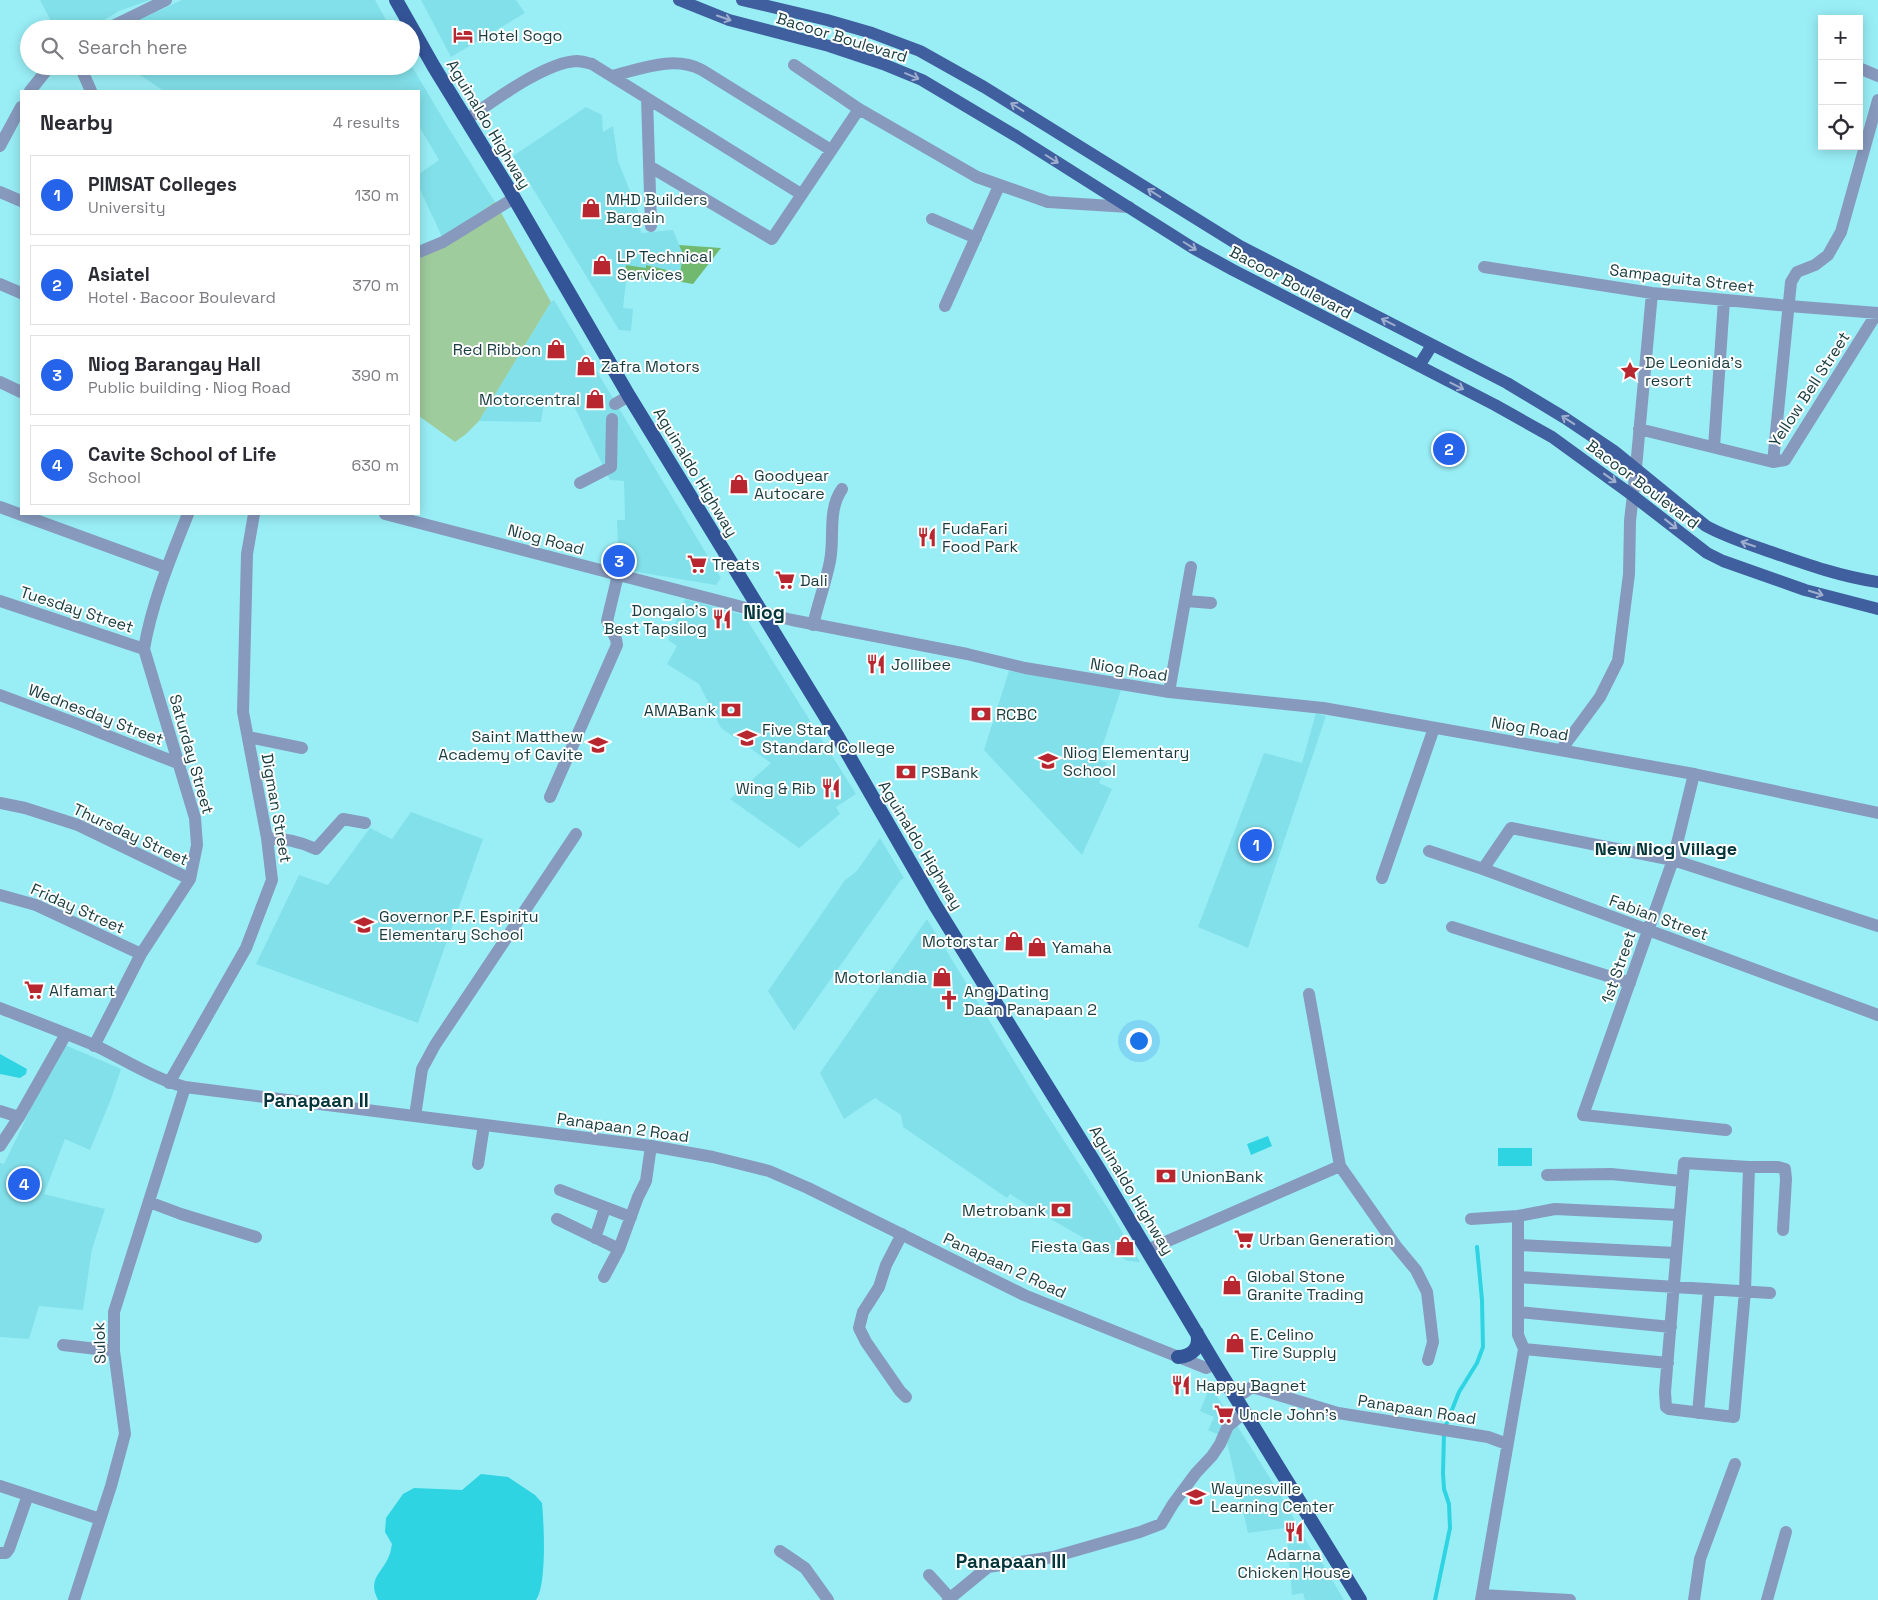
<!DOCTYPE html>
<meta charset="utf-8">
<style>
:root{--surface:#fff;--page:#f2f2f3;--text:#2b2b33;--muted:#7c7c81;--line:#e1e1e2;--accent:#2563eb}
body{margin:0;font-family:"Space Grotesk",sans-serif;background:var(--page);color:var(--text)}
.controls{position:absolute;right:15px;top:15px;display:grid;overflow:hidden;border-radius:0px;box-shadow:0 2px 12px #0003}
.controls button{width:45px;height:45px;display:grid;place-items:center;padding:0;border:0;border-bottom:1px solid var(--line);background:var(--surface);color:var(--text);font:25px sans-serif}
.you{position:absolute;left:1138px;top:1040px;width:18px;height:18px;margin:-12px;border:4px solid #fff;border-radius:50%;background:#1a73e8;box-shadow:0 0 0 8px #1a73e833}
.badge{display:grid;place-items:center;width:32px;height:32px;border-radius:50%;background:var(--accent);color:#fff;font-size:16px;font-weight:700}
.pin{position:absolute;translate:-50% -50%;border:2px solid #fff;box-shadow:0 1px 5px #0006}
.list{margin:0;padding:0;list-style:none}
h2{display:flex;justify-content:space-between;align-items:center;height:65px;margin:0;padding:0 20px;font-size:21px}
h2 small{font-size:16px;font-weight:400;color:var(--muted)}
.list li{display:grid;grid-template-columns:32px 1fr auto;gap:15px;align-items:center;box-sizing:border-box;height:80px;margin:0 10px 10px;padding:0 10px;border:1px solid var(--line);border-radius:0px}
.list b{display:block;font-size:19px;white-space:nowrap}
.list p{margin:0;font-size:16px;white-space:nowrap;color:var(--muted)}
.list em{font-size:16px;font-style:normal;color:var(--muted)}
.icon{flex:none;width:28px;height:28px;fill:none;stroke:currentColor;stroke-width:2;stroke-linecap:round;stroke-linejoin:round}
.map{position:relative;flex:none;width:1878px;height:1600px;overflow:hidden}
.search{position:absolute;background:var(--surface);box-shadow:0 2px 12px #0003;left:20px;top:20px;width:400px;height:55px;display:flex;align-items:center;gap:12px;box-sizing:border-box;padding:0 18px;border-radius:28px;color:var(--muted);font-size:19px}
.panel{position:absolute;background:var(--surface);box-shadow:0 2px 12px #0003;left:20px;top:90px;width:400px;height:425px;border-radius:0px}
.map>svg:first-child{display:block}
</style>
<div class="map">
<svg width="1878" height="1600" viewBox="0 0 1878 1600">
<rect width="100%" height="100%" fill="#99eef6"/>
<!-- built -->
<path fill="#82e0ea" d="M40,0H150L119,11L89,29H55Z
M182,0H375L391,29H120Z
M421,0H516L525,13L451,57Z
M411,65L448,127L495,202L442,237L419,187V174L439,160L419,126V91H164L134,71L132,66H411Z
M586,107L602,115L603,132L613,126L618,161L638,211L641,233L673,230L683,254L680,273L646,265V268L626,267L620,271L626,282L623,308L633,309L631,331L619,330L513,156Z
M554,300L721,578L716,585L625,570L623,550L618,547L617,520H625L624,481L610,480L572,402L545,395L541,422L479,421L551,302Z
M685,599L744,615L856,794L836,807L840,814L799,848L730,799L771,763L721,728L699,684L667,664L677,646L668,640Z
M1009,671L1121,690L1098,759L1107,763L1099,783L1112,789L1082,855L984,750Z
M1316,713L1326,716L1248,948L1198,927L1264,753L1302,763Z
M411,812L483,839L418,1023L256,964L299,875L328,885L370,828L392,839Z
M880,838L904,878L900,881L794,1031L768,991L845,880L856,872Z
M927,919L1044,1110L1111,1213L1140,1262L1128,1261L1096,1245L1038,1212L1010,1194L1007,1198L903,1127L901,1115L875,1098L844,1119L820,1073Z
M65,1045L121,1069L111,1099L90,1150L65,1139L44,1194L105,1209L92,1249L83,1310L39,1306L29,1339L0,1337V1163L4,1164L52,1065Z
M1211,1384L1213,1391L1235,1422L1283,1499L1312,1551L1321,1561L1344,1600H1305L1303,1593L1292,1595L1286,1528L1248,1533L1227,1442L1219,1435L1208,1430L1214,1417L1200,1411Z"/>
<!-- green -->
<path fill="#9fcc9d" d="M495,202L551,302L479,421L466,434L455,442L419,416V254Z"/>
<!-- forest -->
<path fill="#71b96f" d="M679,245L721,248L693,284L660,278H627L626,282L620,271L626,267V265L646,268V265L680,273L683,254Z"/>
<!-- water -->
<path fill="#2ed4e2" d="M0,1054L27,1069L26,1074L20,1078L0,1074Z
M1268,1136L1272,1146L1251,1155L1247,1144Z
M1498,1148H1532V1166H1498Z
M481,1474L508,1477L535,1495L542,1503C544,1523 547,1585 536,1600H378C367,1578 382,1574 389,1556C391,1552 391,1548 392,1544L385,1532L386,1518L403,1494L414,1488L462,1490Z"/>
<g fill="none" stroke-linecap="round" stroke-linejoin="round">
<!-- stream -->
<path stroke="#2ed4e2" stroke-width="4" d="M1446,1425L1459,1392L1477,1363L1483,1347L1482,1300L1477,1247
M1435,1600L1450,1528L1449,1504L1444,1489L1443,1473L1444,1434"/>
<!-- minor -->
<path stroke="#879abe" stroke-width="12" d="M107,29L166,0
M794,65L859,109L977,177L1048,202L1129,207
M80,66L91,91
M1859,68L1878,76
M612,76C641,69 673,55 702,70L831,150
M30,91L50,66
M647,98L651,226
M466,120C492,102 545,62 577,61C582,61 587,63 592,64L801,194
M0,146L21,107
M649,166L772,239L859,109
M0,192L21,201
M932,219L976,238
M419,252L443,242L514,198
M1484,267L1652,293L1789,306L1878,313
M0,284L21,293
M945,306L999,186
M615,404L629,396
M1639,429L1773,462L1785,460L1877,313
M1714,447L1724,300
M1773,462L1791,282L1797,272L1815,265L1828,255L1841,232L1878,100
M580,483L611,467L612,419
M0,507L167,568
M0,601L144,649
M1186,601L1211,603
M813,625C818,603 826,582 830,561C835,536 827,511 842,489
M1169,692L1191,567
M0,695L78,724L180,764
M248,737L302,748
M1561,750L1600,697L1618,661L1629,574L1630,521L1636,468L1652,293
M1694,774L1673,860L1583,1115L1726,1130
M550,797L617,645L616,639L607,621L618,575
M0,803L25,808L78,825L190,879
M267,838C285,839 299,841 316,849L343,819L365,823
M1429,851L1483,869L1878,1015
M1483,869L1511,828L1673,860L1878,926
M1382,878L1434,728
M0,895L36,905L141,954
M1452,927L1630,983
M1309,994L1340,1166L1396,1246L1416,1270L1427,1292L1433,1342L1428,1360
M94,1046L141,954L190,879L197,845L195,818L144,649C152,602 171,557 188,514
M169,1083L246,948L272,880L267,838L243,712L247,554L254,514
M0,1111L19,1117L66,1034
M415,1116L422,1069L435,1045L576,834
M0,1146L19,1117
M1684,1163L1749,1167L1745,1291L1734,1417L1669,1409L1666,1407L1665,1392Z
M478,1164L484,1125
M1749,1167H1778L1785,1169L1786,1179L1783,1230
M1547,1175L1611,1174L1682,1181
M560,1190L631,1217
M149,1202L181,1214L256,1237
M557,1219L619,1249
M1471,1219L1518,1216L1555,1209L1679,1215
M902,1234L886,1265L879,1287L863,1312L859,1328L866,1342L900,1391L906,1397
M595,1238L605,1208
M1519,1245L1676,1253
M1147,1250L1340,1166
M604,1277L619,1249L638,1197L646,1181L651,1146
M1518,1277L1770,1293
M1518,1312L1671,1327
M63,1345L114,1351
M1524,1349L1668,1363
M1236,1398L1252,1387L1338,1413L1488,1437L1507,1444
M1698,1413L1709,1289
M0,1486L100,1519
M780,1551L805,1568L828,1600
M0,1553H6L9,1549L28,1495
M929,1575L950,1598
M1482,1595L1570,1600
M74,1600L111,1486L125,1434L114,1351V1312L185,1087
M948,1600L988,1567L1053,1557L1140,1532L1161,1524L1173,1504L1196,1473L1212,1456L1220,1444L1228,1426L1245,1412
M1481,1600L1524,1349L1518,1335V1216
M1694,1600L1700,1559L1735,1464
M1767,1600L1786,1532"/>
<!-- tertiary -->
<path stroke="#879abe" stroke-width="12" d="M0,382L21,392
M385,514L792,620L967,654L1025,668L1169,692L1323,708L1369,716L1694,774L1878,813
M0,1008C31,1020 63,1032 94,1045C124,1059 152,1078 185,1087L651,1146L713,1157L769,1171L808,1188L1024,1295L1206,1368L1215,1364"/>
<!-- primary -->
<path stroke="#405f9e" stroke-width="12" d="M679,0L729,20L829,46L883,64L922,80L1016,136L1193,248L1233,270L1495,405L1552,437L1632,495L1707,553L1723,561L1805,590L1878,609
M742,0L827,20L872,33L920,51L984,87L1240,246L1507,383L1565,418L1614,451L1706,526C1728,538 1751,545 1774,553C1808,565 1843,577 1878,582
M1419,366L1432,345"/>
<!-- trunk -->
<path stroke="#345498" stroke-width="14" d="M396,0L434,67L506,184L629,396L838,737L935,905L1098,1168L1215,1364L1360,1600
M1178,1357C1192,1356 1201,1348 1197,1333"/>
</g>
<!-- one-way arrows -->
<defs><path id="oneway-shaft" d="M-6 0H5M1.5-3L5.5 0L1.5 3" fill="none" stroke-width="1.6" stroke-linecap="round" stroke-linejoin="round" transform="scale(1.25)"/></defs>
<g stroke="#9faece">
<use href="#oneway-shaft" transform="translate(724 18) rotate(19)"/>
<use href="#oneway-shaft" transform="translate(912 76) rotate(23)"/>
<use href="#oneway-shaft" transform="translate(1017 107) rotate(-148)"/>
<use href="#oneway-shaft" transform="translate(1052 159) rotate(32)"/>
<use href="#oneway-shaft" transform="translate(1154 193) rotate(-148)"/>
<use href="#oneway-shaft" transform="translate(1190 246) rotate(32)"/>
<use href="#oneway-shaft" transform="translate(1388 322) rotate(-153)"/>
<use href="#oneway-shaft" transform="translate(1457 386) rotate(27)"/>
<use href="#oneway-shaft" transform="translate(1568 420) rotate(-147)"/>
<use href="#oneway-shaft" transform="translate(1610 478) rotate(36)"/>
<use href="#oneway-shaft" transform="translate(1671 524) rotate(38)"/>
<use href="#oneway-shaft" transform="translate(1748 544) rotate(-161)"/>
<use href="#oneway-shaft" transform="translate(1816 593) rotate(17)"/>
</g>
<!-- icons -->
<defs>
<symbol id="hotel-bare" viewBox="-9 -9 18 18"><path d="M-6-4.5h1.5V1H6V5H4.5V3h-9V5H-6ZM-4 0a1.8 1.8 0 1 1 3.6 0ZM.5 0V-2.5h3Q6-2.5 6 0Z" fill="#b82730" stroke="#fefefe" stroke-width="2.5" paint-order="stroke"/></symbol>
<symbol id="shop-bare" viewBox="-9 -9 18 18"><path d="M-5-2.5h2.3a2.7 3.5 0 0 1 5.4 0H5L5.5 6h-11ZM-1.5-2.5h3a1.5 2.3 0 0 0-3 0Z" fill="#b82730" stroke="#fefefe" stroke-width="2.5" paint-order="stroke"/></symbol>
<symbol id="sight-bare" viewBox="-9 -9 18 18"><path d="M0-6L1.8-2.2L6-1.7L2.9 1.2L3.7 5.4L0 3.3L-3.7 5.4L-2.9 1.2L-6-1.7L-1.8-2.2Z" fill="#b82730" stroke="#fefefe" stroke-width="2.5" paint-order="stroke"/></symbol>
<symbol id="restaurant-bare" viewBox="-9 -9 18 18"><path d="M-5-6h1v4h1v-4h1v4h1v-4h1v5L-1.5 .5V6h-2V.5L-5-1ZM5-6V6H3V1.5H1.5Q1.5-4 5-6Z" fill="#b82730" stroke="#fefefe" stroke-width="2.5" paint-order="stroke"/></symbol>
<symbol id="supermarket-bare" viewBox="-9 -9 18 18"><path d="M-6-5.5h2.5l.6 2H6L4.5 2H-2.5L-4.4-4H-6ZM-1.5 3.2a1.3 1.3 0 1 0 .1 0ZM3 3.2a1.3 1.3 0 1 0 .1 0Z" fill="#b82730" stroke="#fefefe" stroke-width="2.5" paint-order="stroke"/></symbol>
<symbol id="bank-bare" viewBox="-9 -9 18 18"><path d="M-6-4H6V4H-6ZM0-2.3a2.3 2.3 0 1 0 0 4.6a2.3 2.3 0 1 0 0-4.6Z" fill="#b82730" stroke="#fefefe" stroke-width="2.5" paint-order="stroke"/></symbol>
<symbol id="university-bare" viewBox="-9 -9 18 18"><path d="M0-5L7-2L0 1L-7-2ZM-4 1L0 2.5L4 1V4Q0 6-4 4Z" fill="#b82730" stroke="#fefefe" stroke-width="2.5" paint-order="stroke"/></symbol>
<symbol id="school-bare" viewBox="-9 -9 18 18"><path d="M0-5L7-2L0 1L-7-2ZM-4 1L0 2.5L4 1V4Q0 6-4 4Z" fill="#b82730" stroke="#fefefe" stroke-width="2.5" paint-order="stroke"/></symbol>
<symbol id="church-bare" viewBox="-9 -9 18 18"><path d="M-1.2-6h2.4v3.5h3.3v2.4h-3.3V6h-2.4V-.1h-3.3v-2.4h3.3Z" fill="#b82730" stroke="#fefefe" stroke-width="2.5" paint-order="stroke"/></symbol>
</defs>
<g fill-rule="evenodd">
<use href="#hotel-bare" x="449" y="21" width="28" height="28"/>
<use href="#shop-bare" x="577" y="194" width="28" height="28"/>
<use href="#shop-bare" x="588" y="251" width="28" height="28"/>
<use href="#shop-bare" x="542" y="335" width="28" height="28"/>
<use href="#shop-bare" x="572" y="352" width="28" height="28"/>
<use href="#sight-bare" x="1616" y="357" width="28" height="28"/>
<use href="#shop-bare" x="581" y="385" width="28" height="28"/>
<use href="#shop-bare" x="725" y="470" width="28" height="28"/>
<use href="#restaurant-bare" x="913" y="523" width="28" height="28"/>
<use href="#supermarket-bare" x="683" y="550" width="28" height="28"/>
<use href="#supermarket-bare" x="771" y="566" width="28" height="28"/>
<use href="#restaurant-bare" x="708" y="605" width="28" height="28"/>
<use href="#restaurant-bare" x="862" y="650" width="28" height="28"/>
<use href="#bank-bare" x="717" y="696" width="28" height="28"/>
<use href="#bank-bare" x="967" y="700" width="28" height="28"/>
<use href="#university-bare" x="733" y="724" width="28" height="28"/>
<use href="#school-bare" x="584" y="731" width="28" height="28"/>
<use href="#school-bare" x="1034" y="747" width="28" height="28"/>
<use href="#bank-bare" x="892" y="758" width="28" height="28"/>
<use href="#restaurant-bare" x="817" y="774" width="28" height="28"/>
<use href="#school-bare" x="350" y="911" width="28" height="28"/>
<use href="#shop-bare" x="1000" y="927" width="28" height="28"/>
<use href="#shop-bare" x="1023" y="933" width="28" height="28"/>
<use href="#shop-bare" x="928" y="963" width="28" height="28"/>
<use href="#supermarket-bare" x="20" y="976" width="28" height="28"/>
<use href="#church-bare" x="935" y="986" width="28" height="28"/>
<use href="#bank-bare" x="1152" y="1162" width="28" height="28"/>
<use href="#bank-bare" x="1047" y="1196" width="28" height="28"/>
<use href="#supermarket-bare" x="1230" y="1225" width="28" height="28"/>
<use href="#shop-bare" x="1111" y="1232" width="28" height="28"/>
<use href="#shop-bare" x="1218" y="1271" width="28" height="28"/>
<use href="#shop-bare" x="1221" y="1329" width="28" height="28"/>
<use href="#restaurant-bare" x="1167" y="1371" width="28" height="28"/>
<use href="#supermarket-bare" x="1210" y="1400" width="28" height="28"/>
<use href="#school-bare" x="1182" y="1483" width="28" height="28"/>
<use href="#restaurant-bare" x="1280" y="1518" width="28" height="28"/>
</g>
<g text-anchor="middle" stroke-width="4" stroke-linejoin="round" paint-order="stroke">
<!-- poi labels -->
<g font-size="16" fill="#183c3f" stroke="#fefefe" text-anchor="start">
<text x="478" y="41">Hotel Sogo</text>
<text x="606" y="205">MHD Builders<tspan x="606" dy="18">Bargain</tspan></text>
<text x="617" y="262">LP Technical<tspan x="617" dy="18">Services</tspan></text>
<text x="541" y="355" text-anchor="end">Red Ribbon</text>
<text x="1645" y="368">De Leonida’s<tspan x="1645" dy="18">resort</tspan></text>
<text x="601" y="372">Zafra Motors</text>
<text x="580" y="405" text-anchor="end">Motorcentral</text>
<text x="754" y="481">Goodyear<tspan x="754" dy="18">Autocare</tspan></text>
<text x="942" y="534">FudaFari<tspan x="942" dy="18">Food Park</tspan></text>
<text x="712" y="570">Treats</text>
<text x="800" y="586">Dali</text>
<text x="707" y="616" text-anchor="end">Dongalo's<tspan x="707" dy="18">Best Tapsilog</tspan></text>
<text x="891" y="670">Jollibee</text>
<text x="716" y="716" text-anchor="end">AMABank</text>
<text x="996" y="720">RCBC</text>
<text x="762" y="735">Five Star<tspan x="762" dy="18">Standard College</tspan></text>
<text x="583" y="742" text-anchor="end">Saint Matthew<tspan x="583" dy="18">Academy of Cavite</tspan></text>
<text x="1063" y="758">Niog Elementary<tspan x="1063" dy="18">School</tspan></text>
<text x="921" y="778">PSBank</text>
<text x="816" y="794" text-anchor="end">Wing &amp; Rib</text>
<text x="379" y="922">Governor P.F. Espiritu<tspan x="379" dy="18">Elementary School</tspan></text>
<text x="999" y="947" text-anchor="end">Motorstar</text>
<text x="1052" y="953">Yamaha</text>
<text x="927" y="983" text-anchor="end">Motorlandia</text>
<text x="49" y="996">Alfamart</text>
<text x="964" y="997">Ang Dating<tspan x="964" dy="18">Daan Panapaan 2</tspan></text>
<text x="1181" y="1182">UnionBank</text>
<text x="1046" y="1216" text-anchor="end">Metrobank</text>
<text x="1259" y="1245">Urban Generation</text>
<text x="1110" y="1252" text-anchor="end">Fiesta Gas</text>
<text x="1247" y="1282">Global Stone<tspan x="1247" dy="18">Granite Trading</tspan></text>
<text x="1250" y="1340">E. Celino<tspan x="1250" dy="18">Tire Supply</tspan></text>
<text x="1196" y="1391">Happy Bagnet</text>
<text x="1239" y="1420">Uncle John's</text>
<text x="1211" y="1494">Waynesville<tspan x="1211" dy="18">Learning Center</tspan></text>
<text x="1294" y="1560" text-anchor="middle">Adarna<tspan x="1294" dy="18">Chicken House</tspan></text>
</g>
<!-- street labels -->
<g font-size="16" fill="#183c3f" stroke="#fefefe">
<text transform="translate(842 37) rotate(17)" y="6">Bacoor Boulevard</text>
<text transform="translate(489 124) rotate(59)" y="6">Aguinaldo Highway</text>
<text transform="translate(1682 278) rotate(7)" y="6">Sampaguita Street</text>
<text transform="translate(1291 282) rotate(28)" y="6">Bacoor Boulevard</text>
<text transform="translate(1809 389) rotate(-57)" y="6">Yellow Bell Street</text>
<text transform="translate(696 472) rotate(59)" y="6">Aguinaldo Highway</text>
<text transform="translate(1643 484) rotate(37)" y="6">Bacoor Boulevard</text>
<text transform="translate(546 539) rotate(15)" y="6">Niog Road</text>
<text transform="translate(77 609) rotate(18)" y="6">Tuesday Street</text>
<text transform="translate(1129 669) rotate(9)" y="6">Niog Road</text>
<text transform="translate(96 714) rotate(21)" y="6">Wednesday Street</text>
<text transform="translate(1530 728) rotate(10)" y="6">Niog Road</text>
<text transform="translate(192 754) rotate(74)" y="6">Saturday Street</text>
<text transform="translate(277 808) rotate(80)" y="6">Digman Street</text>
<text transform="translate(131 834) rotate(25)" y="6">Thursday Street</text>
<text transform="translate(921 845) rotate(59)" y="6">Aguinaldo Highway</text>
<text transform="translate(78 908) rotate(24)" y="6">Friday Street</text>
<text transform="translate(1659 917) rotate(20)" y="6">Fabian Street</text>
<text transform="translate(1618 967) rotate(-71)" y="6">1st Street</text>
<text transform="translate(623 1127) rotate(8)" y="6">Panapaan 2 Road</text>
<text transform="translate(1132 1190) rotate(59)" y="6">Aguinaldo Highway</text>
<text transform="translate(1005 1265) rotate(25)" y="6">Panapaan 2 Road</text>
<text transform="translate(99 1343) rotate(-92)" y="6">Sulok</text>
<text transform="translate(1417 1409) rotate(9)" y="6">Panapaan Road</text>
</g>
<!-- neighbourhood labels -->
<g font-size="18" font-weight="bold" fill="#03363a" stroke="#fefefe">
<text x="1666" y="855">New Niog Village</text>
</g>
<!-- quarter labels -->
<g font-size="19" font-weight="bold" fill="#03363a" stroke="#fefefe">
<text x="764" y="619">Niog</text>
<text x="316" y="1107">Panapaan II</text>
<text x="1011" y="1568">Panapaan III</text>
</g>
</g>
</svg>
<div class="controls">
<button>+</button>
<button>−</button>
<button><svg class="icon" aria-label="locate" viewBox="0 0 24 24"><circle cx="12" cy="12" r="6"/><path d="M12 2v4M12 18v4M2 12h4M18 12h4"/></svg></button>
</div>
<div class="you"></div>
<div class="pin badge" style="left:1256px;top:845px">1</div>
<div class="pin badge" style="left:1449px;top:449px">2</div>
<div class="pin badge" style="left:619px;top:561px">3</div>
<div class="pin badge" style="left:24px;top:1184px">4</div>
<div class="search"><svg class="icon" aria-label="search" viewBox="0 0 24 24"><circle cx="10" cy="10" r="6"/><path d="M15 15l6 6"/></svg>Search here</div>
<section class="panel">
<h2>Nearby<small>4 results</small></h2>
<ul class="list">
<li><span class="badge">1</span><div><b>PIMSAT Colleges</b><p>University</p></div><em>130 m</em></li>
<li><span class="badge">2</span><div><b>Asiatel</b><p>Hotel · Bacoor Boulevard</p></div><em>370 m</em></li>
<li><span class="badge">3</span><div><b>Niog Barangay Hall</b><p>Public building · Niog Road</p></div><em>390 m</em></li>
<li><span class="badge">4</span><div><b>Cavite School of Life</b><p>School</p></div><em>630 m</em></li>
</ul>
</section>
</div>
